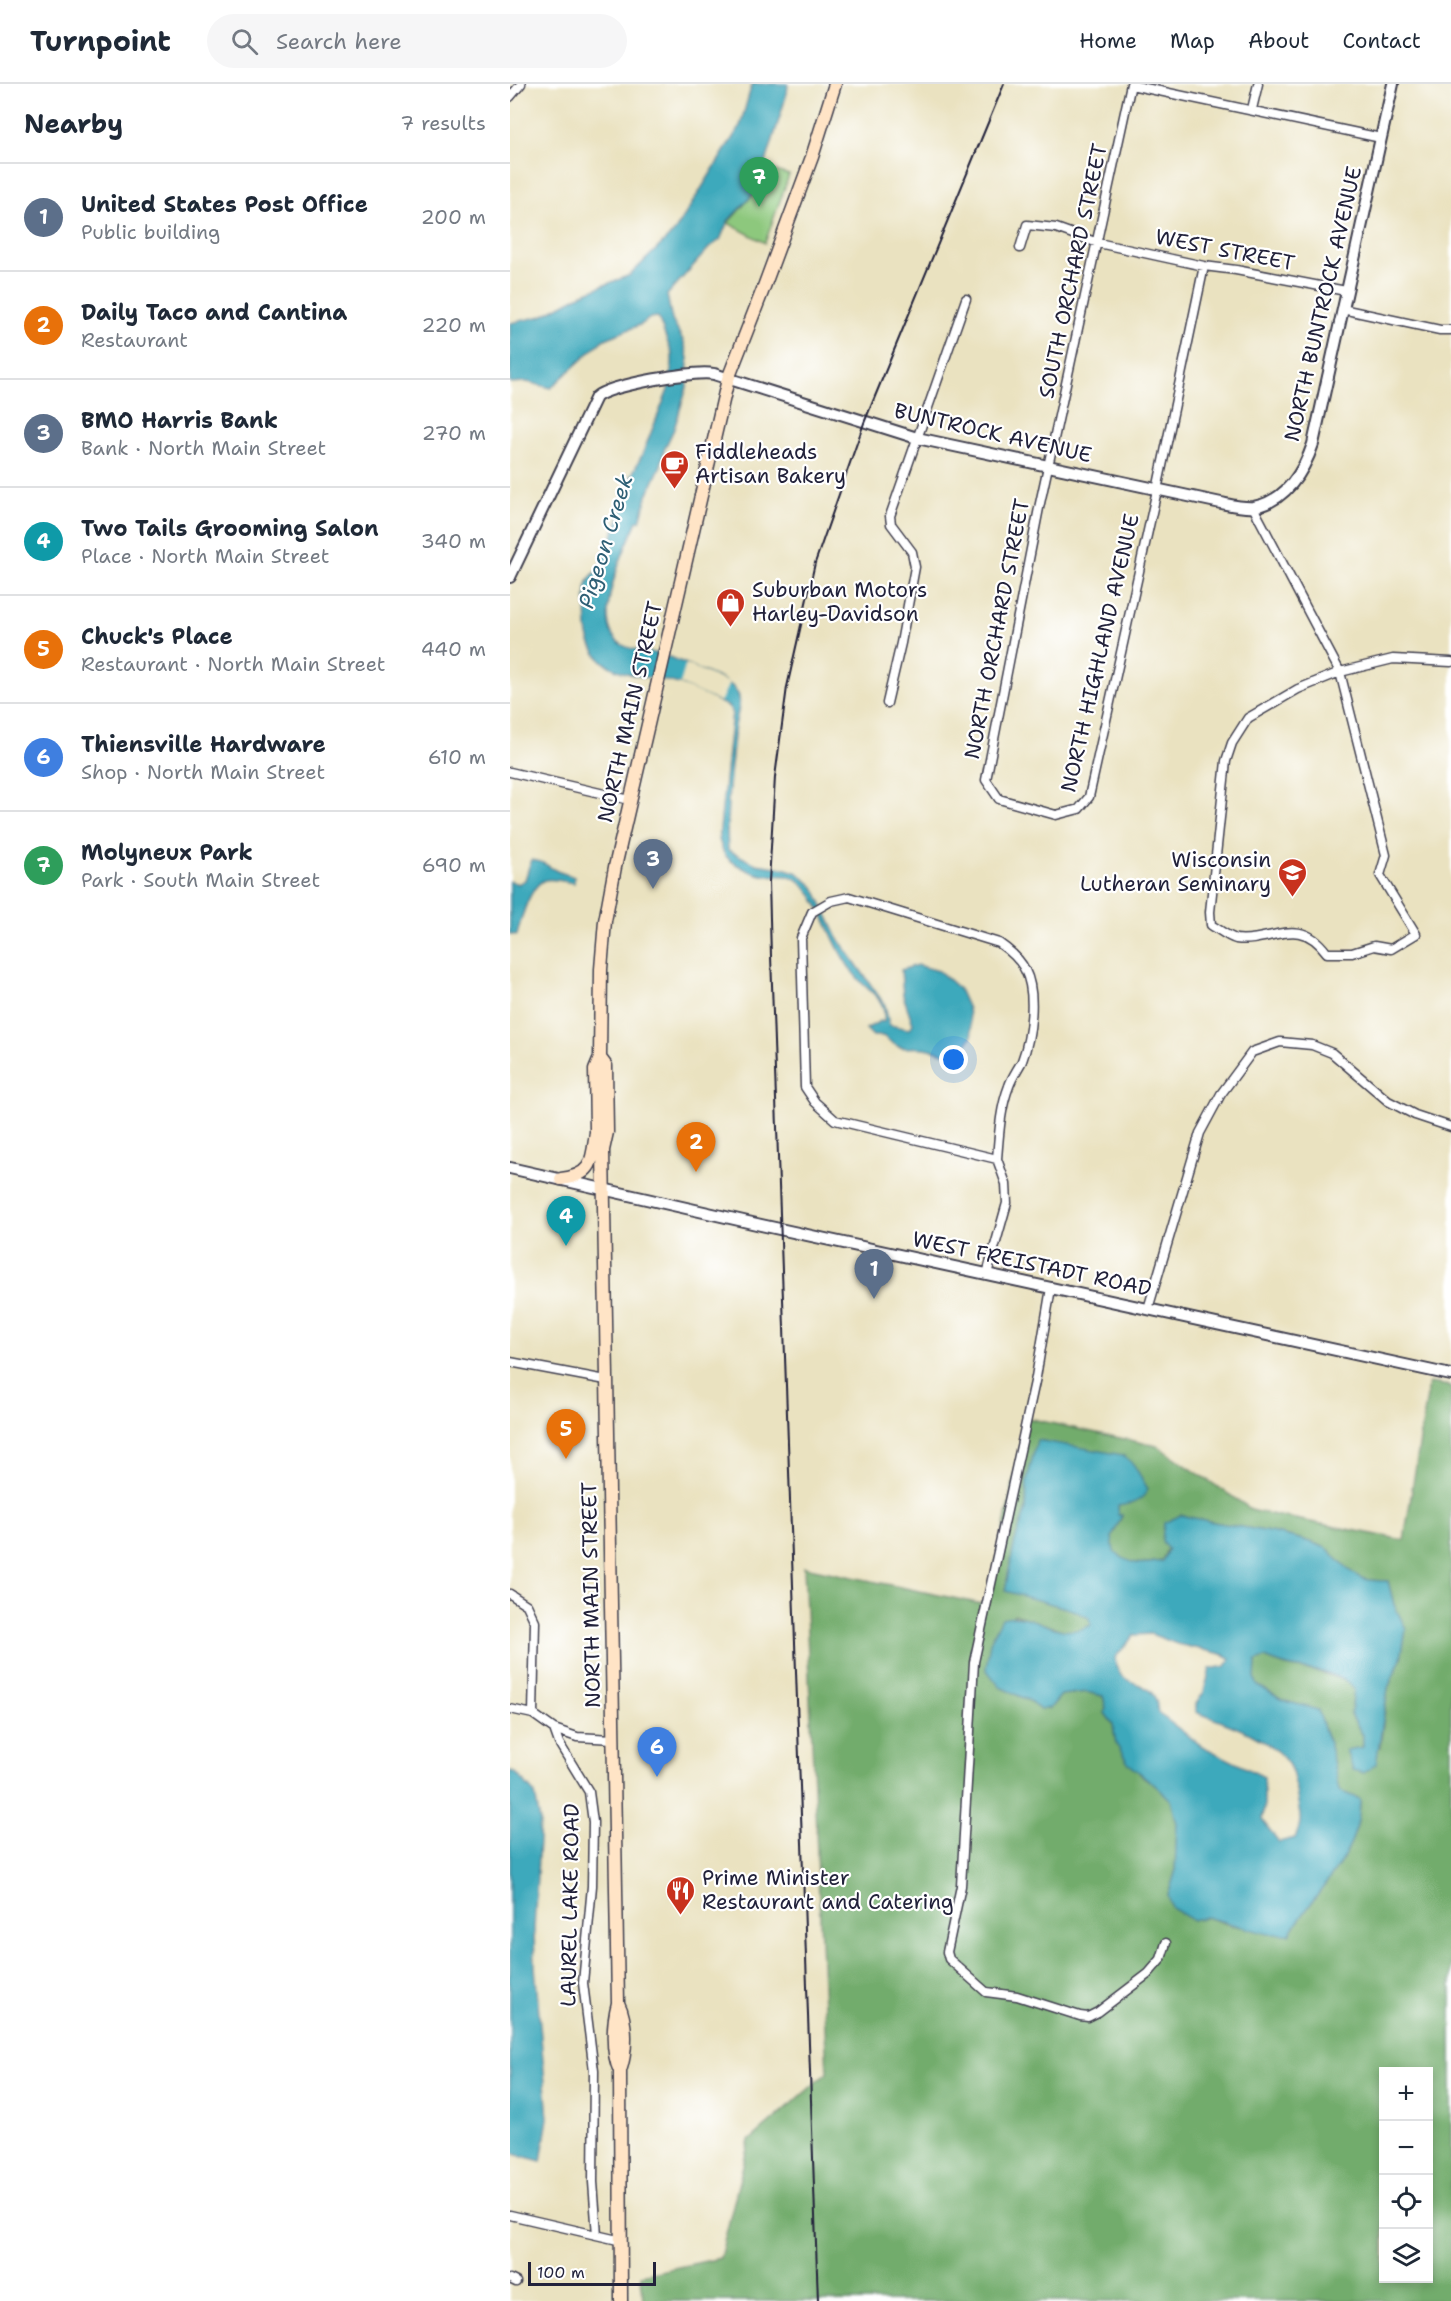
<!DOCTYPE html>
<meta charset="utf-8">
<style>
:root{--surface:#fff;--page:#f6f6f7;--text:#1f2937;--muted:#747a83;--line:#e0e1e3;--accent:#ea580c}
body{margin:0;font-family:"Shantell Sans",sans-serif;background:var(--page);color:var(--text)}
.controls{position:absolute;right:18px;bottom:18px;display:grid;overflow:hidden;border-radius:0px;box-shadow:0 3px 9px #0003}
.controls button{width:54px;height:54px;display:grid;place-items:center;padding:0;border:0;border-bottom:2px solid var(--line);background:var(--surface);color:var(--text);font:30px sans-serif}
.scale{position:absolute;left:18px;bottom:15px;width:128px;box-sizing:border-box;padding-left:6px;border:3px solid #22223b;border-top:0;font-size:16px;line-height:21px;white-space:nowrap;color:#22223b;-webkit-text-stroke:4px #fff;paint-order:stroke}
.you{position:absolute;left:444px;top:976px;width:21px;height:21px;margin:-15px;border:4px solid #fff;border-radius:50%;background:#1a73e8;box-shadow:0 0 0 9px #1a73e833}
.badge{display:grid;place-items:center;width:39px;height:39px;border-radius:50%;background:var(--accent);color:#fff;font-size:20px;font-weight:700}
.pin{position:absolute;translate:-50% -50px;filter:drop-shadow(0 2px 3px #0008)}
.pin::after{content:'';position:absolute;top:32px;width:21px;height:18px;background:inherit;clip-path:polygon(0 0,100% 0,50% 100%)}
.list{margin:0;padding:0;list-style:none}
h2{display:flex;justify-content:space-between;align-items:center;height:78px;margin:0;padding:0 24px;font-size:26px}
h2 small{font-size:20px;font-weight:400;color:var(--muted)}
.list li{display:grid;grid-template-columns:39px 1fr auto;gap:18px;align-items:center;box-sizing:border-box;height:108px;padding:0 24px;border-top:2px solid var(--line)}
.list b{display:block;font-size:22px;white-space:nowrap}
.list p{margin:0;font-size:20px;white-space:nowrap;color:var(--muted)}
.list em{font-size:20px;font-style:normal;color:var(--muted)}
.icon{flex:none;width:33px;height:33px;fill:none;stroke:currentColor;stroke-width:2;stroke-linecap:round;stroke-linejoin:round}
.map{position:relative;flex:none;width:941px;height:2217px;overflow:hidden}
header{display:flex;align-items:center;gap:36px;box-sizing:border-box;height:84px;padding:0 30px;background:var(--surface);border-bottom:2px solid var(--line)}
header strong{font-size:28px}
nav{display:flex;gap:33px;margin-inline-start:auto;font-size:21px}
.search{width:420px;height:54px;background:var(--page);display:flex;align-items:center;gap:15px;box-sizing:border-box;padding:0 21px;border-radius:33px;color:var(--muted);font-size:22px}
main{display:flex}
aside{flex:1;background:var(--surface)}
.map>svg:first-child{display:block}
</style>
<header>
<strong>Turnpoint</strong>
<div class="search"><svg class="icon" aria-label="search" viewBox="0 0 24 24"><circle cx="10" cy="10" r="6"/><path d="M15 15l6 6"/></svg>Search here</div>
<nav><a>Home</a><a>Map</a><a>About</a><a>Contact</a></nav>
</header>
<main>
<aside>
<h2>Nearby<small>7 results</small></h2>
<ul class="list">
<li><span class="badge" style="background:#5c6f8a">1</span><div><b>United States Post Office</b><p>Public building</p></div><em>200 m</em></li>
<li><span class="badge" style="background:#e8710a">2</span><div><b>Daily Taco and Cantina</b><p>Restaurant</p></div><em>220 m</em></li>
<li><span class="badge" style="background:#5c6f8a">3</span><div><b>BMO Harris Bank</b><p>Bank · North Main Street</p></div><em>270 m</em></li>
<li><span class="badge" style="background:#0f9aa8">4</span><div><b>Two Tails Grooming Salon</b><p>Place · North Main Street</p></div><em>340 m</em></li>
<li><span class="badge" style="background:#e8710a">5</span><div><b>Chuck's Place</b><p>Restaurant · North Main Street</p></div><em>440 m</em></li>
<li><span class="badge" style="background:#3f7fe0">6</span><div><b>Thiensville Hardware</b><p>Shop · North Main Street</p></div><em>610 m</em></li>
<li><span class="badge" style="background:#2e9e5b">7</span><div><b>Molyneux Park</b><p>Park · South Main Street</p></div><em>690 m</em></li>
</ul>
</aside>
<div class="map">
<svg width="941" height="2217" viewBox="0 0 941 2217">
<rect width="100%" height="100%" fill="#fff"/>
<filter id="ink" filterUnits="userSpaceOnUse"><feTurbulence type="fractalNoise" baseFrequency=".0167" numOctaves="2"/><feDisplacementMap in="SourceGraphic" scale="12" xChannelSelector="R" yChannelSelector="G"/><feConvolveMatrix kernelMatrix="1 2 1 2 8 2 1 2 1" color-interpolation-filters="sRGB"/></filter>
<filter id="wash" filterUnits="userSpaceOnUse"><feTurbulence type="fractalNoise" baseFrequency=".008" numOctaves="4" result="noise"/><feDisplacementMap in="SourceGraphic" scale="24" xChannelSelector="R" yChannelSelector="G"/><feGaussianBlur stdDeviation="1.35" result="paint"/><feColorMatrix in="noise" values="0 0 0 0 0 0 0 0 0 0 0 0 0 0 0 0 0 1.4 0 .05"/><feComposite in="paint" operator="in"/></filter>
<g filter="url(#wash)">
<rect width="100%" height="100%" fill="#eae2c0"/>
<!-- green -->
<path fill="#8dc87d" stroke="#58755c" stroke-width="1.5" d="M255,84L279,91L255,159L218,139L248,105Z"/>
<!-- forest -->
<path fill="#72ac6c" stroke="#4a6754" stroke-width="1.5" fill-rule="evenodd" d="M919,1299L941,1302V2217H133L131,2191L210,2174L239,2057L317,1989L294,1483L477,1521L517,1334L647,1362L744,1427L894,1456ZM528,1356L543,1359L608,1422V1431L612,1432L602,1453L603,1468C622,1482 630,1481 652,1477L671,1431C717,1444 773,1445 816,1464C821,1467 825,1473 829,1477C847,1495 853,1497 878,1497L884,1521L896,1545L891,1574L878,1604L870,1663L837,1666L853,1663V1652L841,1631L844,1605L837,1597L809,1588L776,1582L755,1574L746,1577L745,1594L747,1601L772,1616L808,1626L820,1662L829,1707L850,1715C851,1770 806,1806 780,1850L720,1841L696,1833L682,1836L674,1830L658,1811L665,1790L666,1766L667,1739L661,1716L646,1702L631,1691L606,1659L603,1640L595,1629L596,1623L593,1612L576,1608L551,1611L540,1624L530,1626L520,1617L490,1603L504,1530L558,1548H569L581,1541L580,1534L563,1526L495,1506L505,1457L516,1425L517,1396ZM874,1988H918V2194H874Z"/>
<!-- water -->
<path fill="#3da9bc" stroke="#30667c" stroke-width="1.5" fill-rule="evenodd" d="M242,0H278L277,9L248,105L218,137L210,156L200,163L157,211L162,236L174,258L178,274L177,303L164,345L154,366L151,381L137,412L130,437H127C115,464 79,539 111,560C121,567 138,567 150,570C167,575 181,582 197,589C207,594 221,598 227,608C233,617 226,633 225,643C221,684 215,725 218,766L246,780L273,784L288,789L304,803L328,854L375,921L379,941L399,945L403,940L393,911L391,886L407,881L429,887L449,905L458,925L462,952L452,967L443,972C434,970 424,965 414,964C390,962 394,969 373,952H363L356,945L370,937L374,938C376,918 367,913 354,901C347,894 339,884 334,875C320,853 309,811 288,796C277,789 264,793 252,791C242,789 222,780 216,772C212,768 211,761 209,755L222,628L219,623C203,615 186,605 169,600C135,590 88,596 78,551C76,542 77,533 76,524C75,510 74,494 88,487L112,428L116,402L132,371L158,306L162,280V270L148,233L140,234L132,240L93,256L41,304L17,298L0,299V239L32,232L74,209L120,191L165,147L230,42Z
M21,776C35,778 34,780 45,786C50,789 58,790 64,793V799C56,798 43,794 35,796C20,801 10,837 7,851L0,850V797L8,800L15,796Z
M527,1356L613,1371L624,1381L638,1405C632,1418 621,1420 608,1422V1431H612L602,1453L604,1468C622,1482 631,1481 652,1477L658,1466L652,1457L654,1439L671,1431C717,1443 774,1446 816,1464C821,1467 825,1473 829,1477C847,1495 853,1497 878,1497L884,1521L896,1545L891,1574L878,1604L866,1680L854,1689L843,1686L836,1666L853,1663V1651L841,1631L844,1605C830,1586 799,1587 778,1582C770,1580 763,1577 755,1574L746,1577L745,1594L747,1601L772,1616L808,1626L820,1662L829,1707L850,1715C851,1770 806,1806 780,1850H758L696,1833L682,1836L662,1824L658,1812L665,1789L667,1739L661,1716L646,1702L618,1679L606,1660L603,1640L595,1629L596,1623L593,1612L576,1608L551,1611L540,1624L530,1626L520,1617L490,1603L476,1585L480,1559L492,1534C524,1524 546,1560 581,1541L579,1534L563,1526L495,1507L505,1457L516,1425L517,1396ZM641,1550L667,1560L712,1570L721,1575L716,1582L700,1585L694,1608L686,1620V1628C714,1639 758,1652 776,1677C784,1687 785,1701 787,1713C790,1731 793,1737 785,1754L769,1758L752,1736L754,1723V1693L692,1662L648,1629C647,1624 647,1618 645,1614C635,1593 608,1606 605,1574L624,1551Z
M0,1687L5,1688L25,1710L30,1738L24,1845L25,1883L38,2034L31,2077L0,2069Z"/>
<!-- pier -->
<path fill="#eae2c0" d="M176,580L219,599L210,618L170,600Z"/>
</g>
<g filter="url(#ink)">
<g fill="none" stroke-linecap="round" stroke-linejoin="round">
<defs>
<path id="minor" d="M621,0L529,424L476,696L489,715L546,731L569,725L579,713L647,406L694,182
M621,1L871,54
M0,13L11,0
M742,25L748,0
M510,164L517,141L546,144L588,159L694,182L726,186L836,207
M832,225L930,246H941
M743,423L830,588L876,771L870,791L906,850L881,865L864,862L842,869H817C788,829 761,860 726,855C718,853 708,845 701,841L700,828L716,677L722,659L738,634L788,605L830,588L883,575L941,578
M377,619L391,559L405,483L402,468L381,440L380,432L456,215
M0,688L120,716
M339,813L489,859C499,866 510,875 515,886C527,909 521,953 512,977C508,985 502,993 499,1002C490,1025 489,1051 487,1075L325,1036L305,1018L295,1003L291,854L302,828L321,817Z
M477,1190L497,1119L496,1100L487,1075
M541,1204L526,1293L464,1578L451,1802L437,1868L439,1875L476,1908L507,1912L570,1932L578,1933L588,1928L638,1890L651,1875L656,1859
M638,1225L690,1049L711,1010L742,968L770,958L802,961L822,969L878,1017L905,1031L941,1043
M0,1278L96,1296
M0,1510L17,1521L25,1538L23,1630
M0,1625L23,1630L44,1645L67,1653L103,1655
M44,1645L49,1659L79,1708L83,1738L82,1802L73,1899L84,1987L83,2098L87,2151
M0,2131L112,2157
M0,2195L6,2198"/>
<path id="tertiary" d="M0,493L86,313C100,301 186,286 204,290L407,354L711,419C721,421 733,424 744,423C776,417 794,387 803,360L883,0
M0,1084L251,1141L941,1291"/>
<path id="secondary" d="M90,974L96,982L97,1048L93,1066L108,1919C103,1938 101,1968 110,1987
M93,1066L86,1047L85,986L90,974L91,885L95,837L105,783L218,295L252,208L302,73L325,0
M51,1095C84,1091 82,1076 86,1048
M108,1919C117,1937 117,1967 110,1987L111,2217"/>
</defs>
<!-- minor casing -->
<use href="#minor" stroke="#403f4f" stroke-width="11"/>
<!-- tertiary casing -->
<use href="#tertiary" stroke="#403f4f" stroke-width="14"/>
<!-- secondary casing -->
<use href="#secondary" stroke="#403f4f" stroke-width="15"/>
<!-- minor -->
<use href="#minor" stroke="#fff" stroke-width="8"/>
<!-- tertiary -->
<use href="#tertiary" stroke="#fff" stroke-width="10"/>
<!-- secondary -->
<use href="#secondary" stroke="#ffe4c6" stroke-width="12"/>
<!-- rail -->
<path stroke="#22223b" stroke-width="2" d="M308,2217L261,872L259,798L265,693L277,603L305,479L354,339L494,0"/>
</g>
</g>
<!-- icons -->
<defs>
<symbol id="cafe-pin" viewBox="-11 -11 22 30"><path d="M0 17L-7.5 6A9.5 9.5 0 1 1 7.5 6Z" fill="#c8321e" stroke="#fff"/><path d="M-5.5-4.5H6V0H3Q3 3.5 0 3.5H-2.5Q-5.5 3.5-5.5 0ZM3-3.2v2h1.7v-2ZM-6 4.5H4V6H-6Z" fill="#fff"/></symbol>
<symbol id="shop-pin" viewBox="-11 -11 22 30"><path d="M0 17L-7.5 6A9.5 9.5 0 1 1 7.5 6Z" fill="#c8321e" stroke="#fff"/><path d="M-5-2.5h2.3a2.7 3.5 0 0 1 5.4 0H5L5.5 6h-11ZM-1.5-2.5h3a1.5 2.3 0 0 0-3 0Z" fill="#fff"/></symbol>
<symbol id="university-pin" viewBox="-11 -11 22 30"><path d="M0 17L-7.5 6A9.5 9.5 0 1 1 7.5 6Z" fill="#c8321e" stroke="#fff"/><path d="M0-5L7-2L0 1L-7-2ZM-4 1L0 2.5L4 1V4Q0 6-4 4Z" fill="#fff"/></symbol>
<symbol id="restaurant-pin" viewBox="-11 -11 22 30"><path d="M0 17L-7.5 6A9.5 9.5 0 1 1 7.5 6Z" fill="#c8321e" stroke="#fff"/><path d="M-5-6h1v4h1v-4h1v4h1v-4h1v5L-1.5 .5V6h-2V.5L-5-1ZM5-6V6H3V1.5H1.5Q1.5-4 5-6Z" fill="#fff"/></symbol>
</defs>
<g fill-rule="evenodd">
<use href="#cafe-pin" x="148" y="364" width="33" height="45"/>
<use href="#shop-pin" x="204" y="502" width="33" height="45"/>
<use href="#university-pin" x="766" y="772" width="33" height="45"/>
<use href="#restaurant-pin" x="154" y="1790" width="33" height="45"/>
</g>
<g text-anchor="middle" stroke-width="4.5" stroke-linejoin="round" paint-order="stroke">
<!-- street labels -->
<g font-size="21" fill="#22223b" stroke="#fff">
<text transform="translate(715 166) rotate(11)" y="7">WEST STREET</text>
<text transform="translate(563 187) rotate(-78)" y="7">SOUTH ORCHARD STREET</text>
<text transform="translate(813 220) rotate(-77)" y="7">NORTH BUNTROCK AVENUE</text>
<text transform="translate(483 349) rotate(13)" y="7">BUNTROCK AVENUE</text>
<text transform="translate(487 545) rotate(-79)" y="7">NORTH ORCHARD STREET</text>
<text transform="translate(590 569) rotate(-77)" y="7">NORTH HIGHLAND AVENUE</text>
<text transform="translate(120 628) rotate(-77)" y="7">NORTH MAIN STREET</text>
<text transform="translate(522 1180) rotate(12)" y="7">WEST FREISTADT ROAD</text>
<text transform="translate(81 1511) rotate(-91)" y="7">NORTH MAIN STREET</text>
<text transform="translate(60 1821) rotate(-89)" y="7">LAUREL LAKE ROAD</text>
</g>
<!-- poi labels -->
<g font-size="21" fill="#22223b" stroke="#fff" text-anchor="start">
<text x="185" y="375">Fiddleheads<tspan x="185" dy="24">Artisan Bakery</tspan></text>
<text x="242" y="513">Suburban Motors<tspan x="242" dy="24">Harley-Davidson</tspan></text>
<text x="761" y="783" text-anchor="end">Wisconsin<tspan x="761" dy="24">Lutheran Seminary</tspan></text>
<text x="192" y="1801">Prime Minister<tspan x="192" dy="24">Restaurant and Catering</tspan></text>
</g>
<!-- water labels -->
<g font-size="22" font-style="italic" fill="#2e5f75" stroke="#fff">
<text transform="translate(95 457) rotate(-73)" y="8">Pigeon Creek</text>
</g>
</g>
</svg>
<div class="controls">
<button>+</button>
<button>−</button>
<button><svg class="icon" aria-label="locate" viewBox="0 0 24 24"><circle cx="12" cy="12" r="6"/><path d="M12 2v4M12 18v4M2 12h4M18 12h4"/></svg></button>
<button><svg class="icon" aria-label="layers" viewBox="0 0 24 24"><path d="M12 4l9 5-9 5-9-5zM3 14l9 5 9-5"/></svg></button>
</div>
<div class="scale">100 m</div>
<div class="you"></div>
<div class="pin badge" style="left:364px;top:1215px;background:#5c6f8a">1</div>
<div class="pin badge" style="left:186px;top:1088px;background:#e8710a">2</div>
<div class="pin badge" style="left:143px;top:805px;background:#5c6f8a">3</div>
<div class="pin badge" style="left:56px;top:1162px;background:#0f9aa8">4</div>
<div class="pin badge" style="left:56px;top:1375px;background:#e8710a">5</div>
<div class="pin badge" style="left:147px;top:1693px;background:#3f7fe0">6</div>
<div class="pin badge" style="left:249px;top:123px;background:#2e9e5b">7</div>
</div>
</main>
